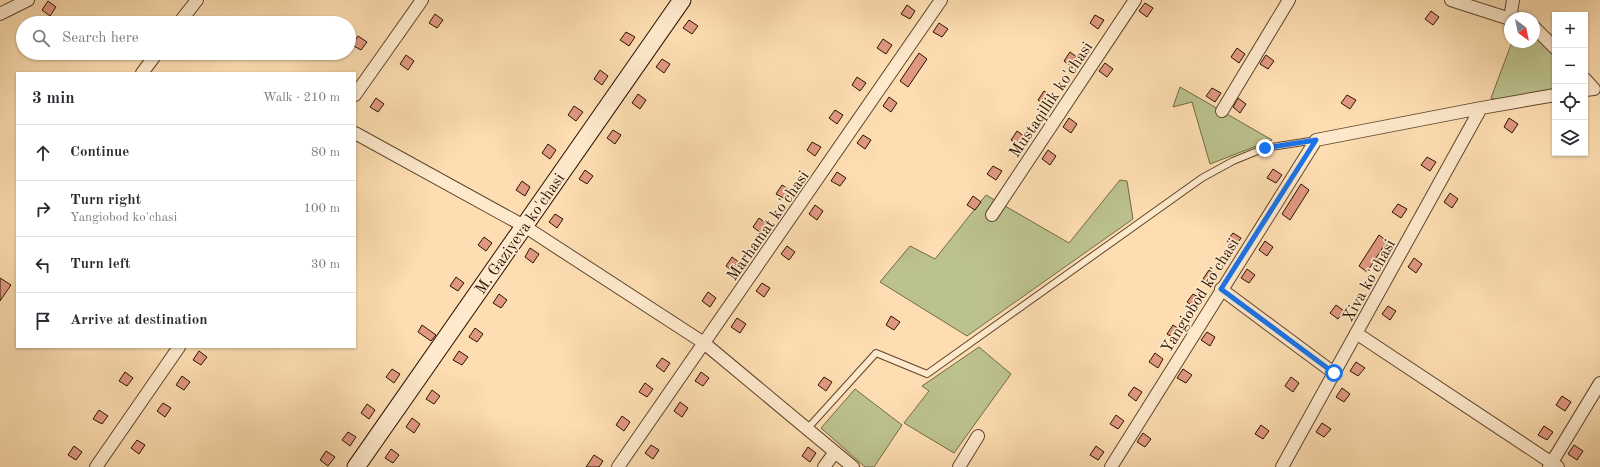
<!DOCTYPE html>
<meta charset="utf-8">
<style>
:root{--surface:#fff;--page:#f2f2f3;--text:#2b2b33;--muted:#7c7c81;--line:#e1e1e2}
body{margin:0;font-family:"Old Standard TT",serif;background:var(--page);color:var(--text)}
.controls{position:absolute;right:12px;top:12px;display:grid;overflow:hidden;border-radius:0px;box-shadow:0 1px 3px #0004}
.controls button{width:36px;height:36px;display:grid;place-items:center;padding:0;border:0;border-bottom:1px solid var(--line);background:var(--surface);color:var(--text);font:20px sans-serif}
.compass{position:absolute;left:1504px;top:12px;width:36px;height:36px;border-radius:50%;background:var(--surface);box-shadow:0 1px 3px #0004;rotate:147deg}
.stop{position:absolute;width:12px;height:12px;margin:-9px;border:3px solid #1a73e8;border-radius:50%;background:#fff}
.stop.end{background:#1a73e8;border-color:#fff;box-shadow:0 1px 4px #0008}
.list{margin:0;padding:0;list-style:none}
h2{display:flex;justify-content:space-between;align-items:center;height:52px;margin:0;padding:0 16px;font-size:17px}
h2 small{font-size:13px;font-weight:400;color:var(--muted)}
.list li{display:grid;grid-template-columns:26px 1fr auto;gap:12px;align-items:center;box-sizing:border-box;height:56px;padding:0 16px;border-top:1px solid var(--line)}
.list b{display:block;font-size:15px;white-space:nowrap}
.list p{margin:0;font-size:13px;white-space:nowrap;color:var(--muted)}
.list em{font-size:13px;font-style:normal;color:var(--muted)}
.icon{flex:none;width:22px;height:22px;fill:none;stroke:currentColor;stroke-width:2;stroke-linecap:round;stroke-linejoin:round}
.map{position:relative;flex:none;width:1600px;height:467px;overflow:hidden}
.search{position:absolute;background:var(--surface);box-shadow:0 1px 3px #0004;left:16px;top:16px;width:340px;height:44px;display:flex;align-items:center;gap:10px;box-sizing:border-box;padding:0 14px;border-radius:22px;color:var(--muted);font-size:15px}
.panel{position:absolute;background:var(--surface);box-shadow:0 1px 3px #0004;left:16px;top:72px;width:340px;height:276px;border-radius:0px}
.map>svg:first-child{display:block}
</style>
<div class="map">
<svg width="1600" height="467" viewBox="0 0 1600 467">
<rect width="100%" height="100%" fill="#fdddb1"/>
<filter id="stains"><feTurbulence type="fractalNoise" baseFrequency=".005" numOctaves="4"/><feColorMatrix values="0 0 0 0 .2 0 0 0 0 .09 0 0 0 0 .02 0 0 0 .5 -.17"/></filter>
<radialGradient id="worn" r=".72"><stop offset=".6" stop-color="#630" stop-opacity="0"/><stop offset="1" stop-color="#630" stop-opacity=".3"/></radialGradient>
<!-- green -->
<path fill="#bcc28e" stroke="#726a47" d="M1534,33L1555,54V91L1498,100L1491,98L1512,42H1534Z
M1180,87L1272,140L1210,164L1192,102L1173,107Z
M1120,180L1127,181L1133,219L967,336L880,282L910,246L935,259L986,195L1069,243Z
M979,347L1011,374L954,453L904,423L929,391L922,386Z
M855,389L902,425L874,467H865L821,428Z"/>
<!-- building -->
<path fill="#e19881" stroke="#281300" d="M48,1L56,7L50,16L42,10Z
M1145,3L1153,8L1147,17L1139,11Z
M907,5L915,11L910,19L901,14Z
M1431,11L1439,17L1433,25L1425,19Z
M435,14L443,20L437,28L429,23Z
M1095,15L1104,20L1098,29L1090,23Z
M689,20L698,26L692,34L683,28Z
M939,23L948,29L942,37L933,32Z
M626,32L635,37L629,46L620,40Z
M358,36L367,42L361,50L352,45Z
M883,39L892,45L886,54L877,48Z
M1237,48L1245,54L1239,63L1231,57Z
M1070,52L1078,58L1072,67L1064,61Z
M919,53L927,59L908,87L900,81Z
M406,55L414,61L408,70L400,64Z
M1266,55L1274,61L1268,69L1260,64Z
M662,59L670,64L664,73L656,67Z
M1105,63L1113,69L1107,77L1099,71Z
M600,70L608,76L602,85L594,79Z
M857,77L866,83L860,91L852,85Z
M1212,88L1221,93L1215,102L1206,96Z
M1044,91L1052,97L1046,105L1038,100Z
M638,94L646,100L640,109L632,103Z
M1347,95L1356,100L1350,109L1341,103Z
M889,97L897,103L891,112L883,106Z
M376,98L384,104L378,112L370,107Z
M1238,98L1246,104L1240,113L1233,107Z
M574,106L583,112L576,121L568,115Z
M835,110L843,115L837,124L829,118Z
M1069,118L1077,124L1071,133L1063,127Z
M1509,118L1518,124L1512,133L1504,127Z
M613,130L621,135L615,144L607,138Z
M1017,131L1025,137L1019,145L1011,140Z
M863,135L871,140L865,149L857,143Z
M812,142L821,147L815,156L807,150Z
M548,144L556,150L550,159L542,153Z
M1048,150L1056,156L1050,165L1042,159Z
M1427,157L1436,162L1430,171L1421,165Z
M993,166L1002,171L996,180L987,174Z
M1273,169L1282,175L1276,183L1267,178Z
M585,170L593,176L587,184L579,179Z
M837,172L846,178L840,186L831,181Z
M522,181L530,187L525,196L516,190Z
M1301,184L1309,190L1290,220L1282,214Z
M782,185L791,191L785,199L776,194Z
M1450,193L1458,199L1452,208L1444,202Z
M973,196L981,202L975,210L967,205Z
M1398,204L1407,209L1401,218L1392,212Z
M815,205L823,211L817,220L809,214Z
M555,214L563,219L557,228L549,222Z
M759,218L767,224L761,233L753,227Z
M1233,233L1241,238L1235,247L1227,241Z
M1379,235L1387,241L1367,272L1359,266Z
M484,237L492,243L486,251L478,245Z
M1265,241L1273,247L1267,256L1259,250Z
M787,246L795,252L789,260L781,254Z
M530,248L539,254L533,263L525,257Z
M732,257L740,263L734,272L726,266Z
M1414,258L1422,264L1416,273L1408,267Z
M1247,269L1255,275L1249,283L1241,278Z
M1209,270L1217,276L1211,285L1203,279Z
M456,277L464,283L458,291L450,286Z
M0,278L11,285L0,301Z
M762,283L770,288L764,297L756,291Z
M708,292L716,298L710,307L702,301Z
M499,294L507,300L501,308L493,303Z
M1193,294L1202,299L1196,308L1187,302Z
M1336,305L1344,311L1338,319L1330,313Z
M1388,306L1396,311L1390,320L1382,314Z
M891,316L900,322L894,330L886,325Z
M737,318L746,324L740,333L731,327Z
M422,325L436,335L431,341L418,332Z
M1173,325L1182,331L1176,339L1167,334Z
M475,328L483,334L477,342L469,337Z
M1207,332L1215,337L1210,346L1201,340Z
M199,351L207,357L201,365L193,360Z
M459,351L468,357L462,365L453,360Z
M1155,353L1163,359L1158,368L1149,362Z
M662,358L670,363L664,372L656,366Z
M1356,362L1365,368L1358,376L1350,371Z
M392,369L400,374L394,383L386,377Z
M1183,369L1192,375L1186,383L1177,378Z
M125,372L133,378L127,386L119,381Z
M701,372L709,378L703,386L695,381Z
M182,376L190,382L184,390L176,385Z
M824,377L832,382L826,391L818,385Z
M1291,377L1299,383L1293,392L1285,386Z
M645,383L653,389L647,397L639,392Z
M1134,387L1142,392L1136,401L1128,395Z
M1342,388L1350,394L1344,402L1336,397Z
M432,390L440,396L434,404L426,399Z
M1562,396L1571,402L1565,411L1556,405Z
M680,402L688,408L682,417L674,411Z
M163,403L171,408L165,417L157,411Z
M367,404L375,410L369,419L361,413Z
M99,410L108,416L102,424L93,419Z
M1116,415L1124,421L1118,429L1110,424Z
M622,416L630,422L624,431L616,425Z
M412,418L420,424L414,433L406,427Z
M1322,423L1331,429L1324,437L1316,432Z
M1261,425L1269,431L1263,439L1255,434Z
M1544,426L1553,432L1547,440L1538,435Z
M348,432L356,437L350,446L342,440Z
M1143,433L1151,439L1145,447L1137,442Z
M137,440L145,445L139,454L131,448Z
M651,445L659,450L653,459L645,453Z
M1574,445L1583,451L1577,460L1568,454Z
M74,446L82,452L76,460L68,455Z
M1096,446L1104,452L1098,460L1090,455Z
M808,447L816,453L810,462L802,456Z
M391,449L399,455L393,463L385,458Z
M326,451L335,457L328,466L320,460Z
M594,455L603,461L599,467H586Z"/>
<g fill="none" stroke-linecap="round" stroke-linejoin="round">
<defs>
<path id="lane" d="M808,428L876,353L927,374L1202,178L1233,161L1265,148L1316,140"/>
<path id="street" d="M1451,0L1510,19
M0,14L28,0
M1510,19L1513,0
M179,23L197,0
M1534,27L1555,48
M142,73L157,53
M1585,79L1594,89L1585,90
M355,95L422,0
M1222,111L1289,0
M355,133L524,226L704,343L853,467
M992,215L1135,0
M1221,289L1334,373
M1356,333L1558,467
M96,467L179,347
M618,467L941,0
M824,467L835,452
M959,467L978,436
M1111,467L1316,140L1481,108L1555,95
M1282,467L1481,108
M1549,467L1600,383"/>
<path id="secondary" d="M356,467L682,0"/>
</defs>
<!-- lane casing -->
<use href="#lane" stroke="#5d462c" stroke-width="8"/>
<!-- street casing -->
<use href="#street" stroke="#5d462c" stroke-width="14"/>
<!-- secondary casing -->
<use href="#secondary" stroke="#281300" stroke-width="19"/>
<!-- lane -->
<use href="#lane" stroke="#fee9cc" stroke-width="6"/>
<!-- street -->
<use href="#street" stroke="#fee9cc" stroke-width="12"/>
<!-- secondary -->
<use href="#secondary" stroke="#fee9cc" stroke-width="17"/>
</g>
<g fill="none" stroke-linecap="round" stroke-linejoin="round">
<!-- route -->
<path stroke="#1a73e8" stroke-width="5" d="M1265,148L1316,140L1221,289L1334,373"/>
</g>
<g text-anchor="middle" stroke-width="3.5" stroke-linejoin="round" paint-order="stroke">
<!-- street labels -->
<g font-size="16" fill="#281300" stroke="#fee9cc">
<text transform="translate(1050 99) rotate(-56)" y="6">Mustaqillik ko'chasi</text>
<text transform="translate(767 225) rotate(-55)" y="6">Marhamat ko'chasi</text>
<text transform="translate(519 233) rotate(-55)" y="6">M. Gaziyeva ko'chasi</text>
<text transform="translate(1368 280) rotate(-61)" y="6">Xiva ko'chasi</text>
<text transform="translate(1199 295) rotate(-58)" y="6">Yangiobod ko'chasi</text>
</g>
</g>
<rect width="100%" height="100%" filter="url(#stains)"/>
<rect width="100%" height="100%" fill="url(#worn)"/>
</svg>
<div class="controls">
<button>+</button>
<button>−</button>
<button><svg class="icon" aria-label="locate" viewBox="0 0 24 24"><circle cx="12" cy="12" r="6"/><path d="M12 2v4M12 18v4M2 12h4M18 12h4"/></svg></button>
<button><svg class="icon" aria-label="layers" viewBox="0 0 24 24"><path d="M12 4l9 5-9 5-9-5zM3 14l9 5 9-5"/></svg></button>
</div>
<svg class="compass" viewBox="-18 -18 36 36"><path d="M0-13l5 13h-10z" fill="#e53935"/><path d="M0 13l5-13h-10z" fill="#7c7c81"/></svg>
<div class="stop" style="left:1334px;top:373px"></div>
<div class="stop end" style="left:1265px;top:148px"></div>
<div class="search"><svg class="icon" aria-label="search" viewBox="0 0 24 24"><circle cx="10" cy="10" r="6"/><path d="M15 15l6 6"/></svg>Search here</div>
<section class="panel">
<h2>3 min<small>Walk · 210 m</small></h2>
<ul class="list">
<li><svg class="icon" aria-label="ahead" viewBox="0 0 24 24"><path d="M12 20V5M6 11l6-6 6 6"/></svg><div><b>Continue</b></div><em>80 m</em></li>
<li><svg class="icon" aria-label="right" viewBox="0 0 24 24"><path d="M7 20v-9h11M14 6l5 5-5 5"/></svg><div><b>Turn right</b><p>Yangiobod ko'chasi</p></div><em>100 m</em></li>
<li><svg class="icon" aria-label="left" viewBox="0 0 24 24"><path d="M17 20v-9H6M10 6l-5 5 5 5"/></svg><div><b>Turn left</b></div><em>30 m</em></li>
<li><svg class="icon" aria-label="arrive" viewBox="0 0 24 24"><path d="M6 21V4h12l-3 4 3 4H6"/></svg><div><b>Arrive at destination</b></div></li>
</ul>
</section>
</div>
